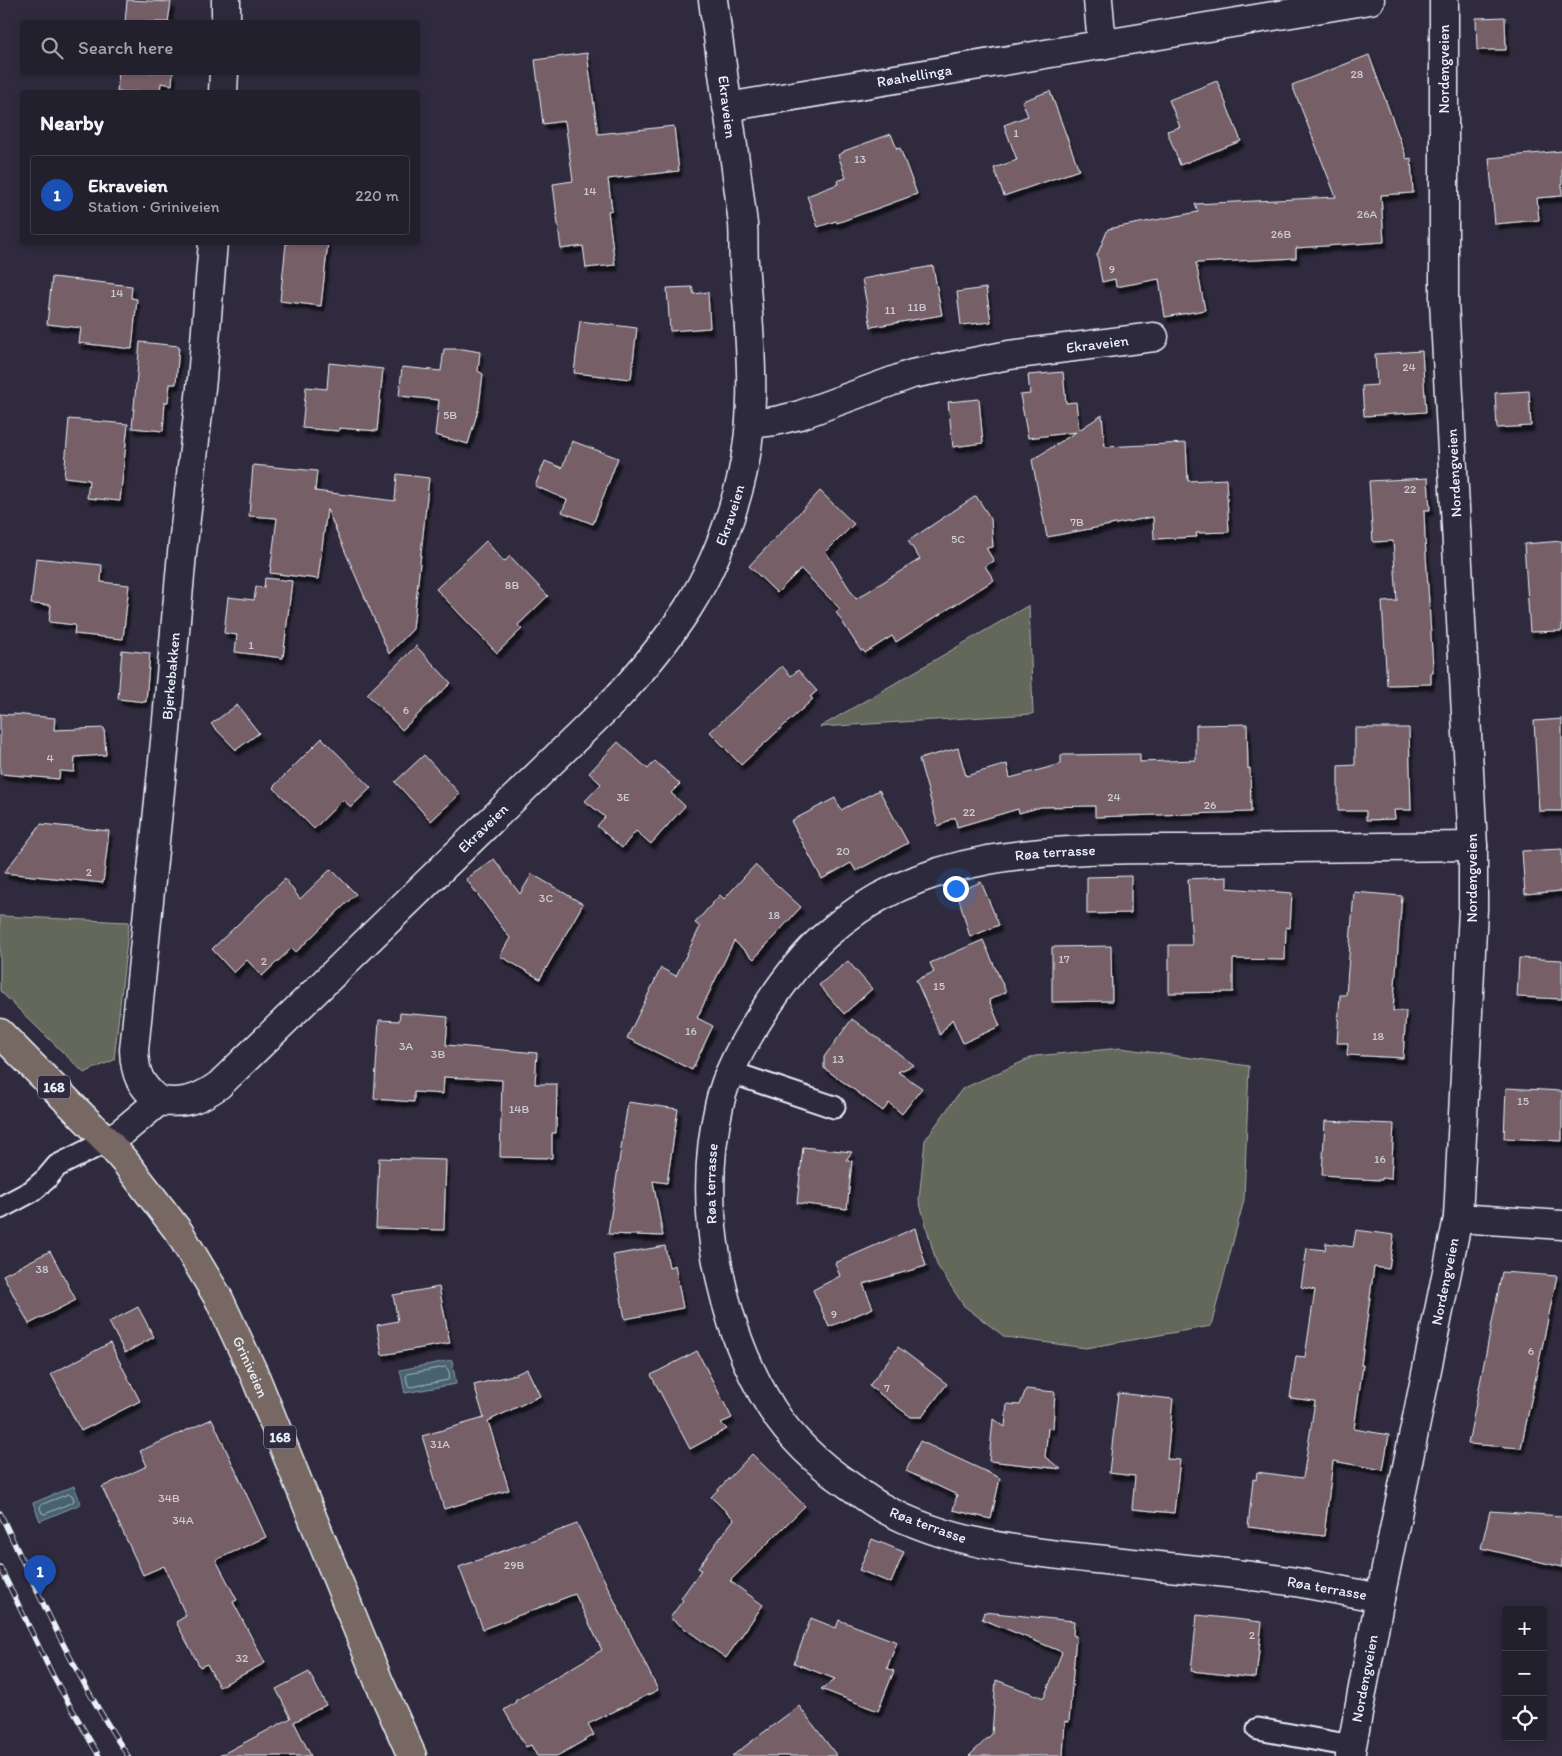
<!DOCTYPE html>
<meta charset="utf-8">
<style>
:root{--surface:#23202e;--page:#2f2d3a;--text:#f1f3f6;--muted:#a3a3aa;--line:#403e4a;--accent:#bca0f2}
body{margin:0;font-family:Itim,sans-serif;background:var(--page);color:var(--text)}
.controls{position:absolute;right:15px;bottom:15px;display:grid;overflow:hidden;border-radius:5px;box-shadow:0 2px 8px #0003}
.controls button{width:45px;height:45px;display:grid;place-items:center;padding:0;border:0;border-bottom:1px solid var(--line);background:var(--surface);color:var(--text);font:25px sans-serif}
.you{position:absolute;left:955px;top:888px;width:18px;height:18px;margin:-12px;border:4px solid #fff;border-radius:50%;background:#1a73e8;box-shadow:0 0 0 8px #1a73e833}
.badge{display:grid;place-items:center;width:32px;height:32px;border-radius:50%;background:var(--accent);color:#fff;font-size:16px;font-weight:700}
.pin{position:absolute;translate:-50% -41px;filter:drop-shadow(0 1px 2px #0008)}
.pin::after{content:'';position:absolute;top:26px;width:18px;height:15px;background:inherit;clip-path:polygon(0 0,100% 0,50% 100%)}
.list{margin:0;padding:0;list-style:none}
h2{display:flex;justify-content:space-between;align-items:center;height:65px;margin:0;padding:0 20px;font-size:21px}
h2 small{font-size:16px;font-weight:400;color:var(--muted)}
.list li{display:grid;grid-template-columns:32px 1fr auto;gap:15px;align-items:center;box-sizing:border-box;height:80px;margin:0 10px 10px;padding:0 10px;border:1px solid var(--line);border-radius:5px}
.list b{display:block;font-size:19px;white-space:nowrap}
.list p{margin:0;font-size:16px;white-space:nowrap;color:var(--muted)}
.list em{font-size:16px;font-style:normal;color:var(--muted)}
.icon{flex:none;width:28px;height:28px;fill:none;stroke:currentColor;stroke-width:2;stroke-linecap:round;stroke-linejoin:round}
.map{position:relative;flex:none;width:1562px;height:1756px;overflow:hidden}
.search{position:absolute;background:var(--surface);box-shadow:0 2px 8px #0003;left:20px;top:20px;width:400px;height:55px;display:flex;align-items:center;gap:12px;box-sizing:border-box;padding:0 18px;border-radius:5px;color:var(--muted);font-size:19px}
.panel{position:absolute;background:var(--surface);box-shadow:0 2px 8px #0003;left:20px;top:90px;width:400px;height:155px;border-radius:5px}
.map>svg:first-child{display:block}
</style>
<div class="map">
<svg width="1562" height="1756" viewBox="0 0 1562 1756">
<defs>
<filter id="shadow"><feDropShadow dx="3" dy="5.5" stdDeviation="1" flood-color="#0009"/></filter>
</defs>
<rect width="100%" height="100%" fill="#2f2a3d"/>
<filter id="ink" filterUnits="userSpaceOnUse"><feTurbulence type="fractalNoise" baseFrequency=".02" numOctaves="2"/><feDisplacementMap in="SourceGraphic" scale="10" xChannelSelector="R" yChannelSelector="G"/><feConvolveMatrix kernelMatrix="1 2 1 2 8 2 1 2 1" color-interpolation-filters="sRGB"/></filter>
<g filter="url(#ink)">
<!-- green -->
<path fill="#63685a" stroke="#a6aca9" d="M1029,605L1033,714L820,727Z
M0,915L1,916L129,922L114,1060L84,1073L0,991Z
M1121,1048L1249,1066L1244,1200L1211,1326L1086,1348L1005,1337L964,1306L937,1265L919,1200L925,1140L962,1089L1035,1056Z"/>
<!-- water -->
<path fill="#496270" stroke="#899ba6" d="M452,1360L456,1384L405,1393L400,1370Z
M74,1486L81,1504L40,1521L33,1503Z"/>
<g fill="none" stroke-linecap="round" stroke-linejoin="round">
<!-- shore -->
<path stroke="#a8b8c2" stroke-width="1" d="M446,1367C449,1369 451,1377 448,1380L411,1387L408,1386L406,1376L408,1374Z
M69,1494L72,1495L74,1500L73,1502L45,1514L42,1513L40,1508L41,1505Z"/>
</g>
<!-- building -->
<path fill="#775f67" stroke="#e8f1f8" filter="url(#shadow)" d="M127,0L171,2L168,22H171H125Z
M1505,17L1506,50H1477L1476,18Z
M587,53L598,134L674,126L679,171L608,179L612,210L608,211L615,265L586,268L583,246L561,249L553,184L573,181L565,121L543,124L535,60Z
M1369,55L1407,159L1411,158L1413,193L1381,195L1384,242L1296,248V258L1196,263L1205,310L1165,317L1159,279L1116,287L1115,279L1102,282L1097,255L1108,229L1198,212L1195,204L1336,197L1292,85Z
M119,72H173L172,85L161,83L160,92H117Z
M1217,81L1241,141L1180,165L1167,131L1180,127L1169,100Z
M1050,91L1079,170L1004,196L994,168L1017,160L1004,125L1028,116L1022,101Z
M891,134L897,149L900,148L917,194L837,223L836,221L818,227L807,196L838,184L837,181L846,178L838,155L844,152V151Z
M1562,151V196L1537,198L1539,220L1495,224L1489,158Z
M289,242H328L321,306L280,301L286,244H288Z
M933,266L942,315L871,327L862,279Z
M52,277L132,286L131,298L137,299L132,349L79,343L81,328L47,324Z
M692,287L694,294L708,292L710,328L670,331L667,288Z
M986,288L991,322L961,325L957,292Z
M580,321L637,328L631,379L574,373Z
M140,342L179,346L176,384H170L168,402H165L163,431L132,428Z
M444,349H463L480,352L478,371L483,374L479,407L468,444L435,435L439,400L399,396L402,367L441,371Z
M1422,351L1426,412L1364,416L1362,386L1377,385L1375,354Z
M329,363L383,369L377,431L339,428V431L302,428L306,387L327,389Z
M1063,372L1066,403L1076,402L1079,430L1102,415L1105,447L1186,443L1188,481L1226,479L1229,532L1196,533L1197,537L1154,539L1153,517L1047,537L1032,460L1076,432L1028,438L1020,395L1030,394L1028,375Z
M1529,391L1531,426L1497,428L1495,393Z
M979,399L983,443L953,447L948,402Z
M69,419L128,424L120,501L87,498L89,480L64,477Z
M572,441L618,458L593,524L562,512L567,500L535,486L545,461L562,468Z
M253,465L317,471L315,491L395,501L397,474L429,478L413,629L389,654L327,509L318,579L270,573L277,518L249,516Z
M1428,478L1430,510H1424L1425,538L1433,667V673H1431V684L1387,685L1382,602L1397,601L1393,541L1373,542L1369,481Z
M820,491L854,524L826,552L856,599L920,559L908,541L976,496L991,519L993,547L986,548L994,561L985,566L994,580L896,642L892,636L865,653L863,650L861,651L836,612L840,609L801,569L777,593L749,566Z
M486,541L504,562L510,556L548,596L518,625L522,629L497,653L436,589Z
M1562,541V631L1530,632L1524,544Z
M36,558L102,565L101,582L129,585L123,639L74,634L75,625L49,622L51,605L31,604Z
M265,578L292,581L283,658L235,652L237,635L224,633L228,597L254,600L256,587L264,588Z
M416,646L451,683L402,730L367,694Z
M122,650L150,653L146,702L118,699Z
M782,666L791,676L798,670L817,691L810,697L813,699L741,765L710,732Z
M237,705L259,733L236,750L211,724Z
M0,714L13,715V714L55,718L54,730L104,728L106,755L75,757L74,772L60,771L59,779L0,774Z
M1562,719V811H1539L1534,721Z
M1247,724L1248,769L1250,768L1251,812L1095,817V806L1041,807L1019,813L1018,809L957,827L955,817L938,826L919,759L958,748L966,776L1007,764L1010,778L1061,764V755L1140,754V762L1196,760V725Z
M1355,728H1409L1411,810H1394L1395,819L1366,820V811H1338V766L1355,765Z
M322,738L371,788L351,807L343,800L314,829L273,787Z
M618,742L648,769L655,761L680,784L671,793L685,806L651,844L636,831L622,848L597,826L605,817L585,801L601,784L589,773Z
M424,755L460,794L431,821L395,782Z
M879,790L908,843L856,871L851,863L822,879L791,821L835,798L841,810Z
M41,824L109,831L103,883L4,873Z
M1562,849V891L1525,894L1522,851Z
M494,859L520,894L532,874L583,904L540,979L500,956L510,938L466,879Z
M755,865L801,907L754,959L734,941L697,1018L713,1026L692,1070L627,1038L661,968L676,976L700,927L695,923L720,895L724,899Z
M331,869L356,894L296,952L292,948L262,976L247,960L234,973L212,949L285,879L300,899Z
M1131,876V913L1087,914V877Z
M1227,877V888L1292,893L1290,928L1286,927L1285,960L1233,959V992L1169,993V945H1192L1188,879Z
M981,882L999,925L970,937L957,892Z
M1354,892L1402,896L1393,1011H1406L1403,1058L1347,1055L1348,1043H1337L1340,995H1346Z
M983,940L1006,992L989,1000L1000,1026L963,1043L952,1019L940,1035L916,980L934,972L930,963Z
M1111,946L1112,1001L1052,1002V947Z
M1519,958L1562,960V999L1517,997Z
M848,961L872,989L844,1014L819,985Z
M400,1013L448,1017L446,1045L537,1053L535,1084H557L556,1133H552V1158L500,1157L502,1080L444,1077L443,1094L414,1092V1102L374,1099L379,1020L399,1021Z
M852,1019L914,1065L898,1072L922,1088L902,1114L889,1103L883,1111L824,1068V1057Z
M1506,1088L1562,1091V1141L1504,1138Z
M628,1102L678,1109L667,1183L653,1181L663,1236L608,1234Z
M1325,1121L1394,1124L1391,1179L1382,1178V1180L1338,1178V1176L1322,1175Z
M803,1147L852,1152L846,1160L852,1161L847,1209L797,1203Z
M379,1158L446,1160L444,1230L376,1228Z
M915,1228L926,1266L863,1284L873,1308L829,1327L813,1290L840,1276L835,1263Z
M1356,1230L1394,1235L1389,1269L1374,1267L1361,1365H1363L1354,1429L1389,1435L1383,1470L1333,1461L1324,1536L1248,1527L1253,1479L1256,1480L1257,1472L1303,1478L1315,1401L1290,1398L1296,1356L1305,1357L1315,1290L1301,1287L1307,1248L1325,1250L1326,1243L1353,1247Z
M665,1246L669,1267L675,1265L683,1308L625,1319L613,1255Z
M50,1251L76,1300L29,1324L3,1275Z
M1502,1272L1557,1276L1521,1448L1468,1444Z
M439,1287L450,1343L382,1355L377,1325L398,1321L393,1295Z
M138,1307L154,1337L125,1353L109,1322Z
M110,1343L140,1401L81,1431L51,1374Z
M898,1347L947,1384L922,1417H911L869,1386Z
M697,1351L732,1418L721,1423L727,1429L690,1449L651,1375Z
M527,1369L540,1396L488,1421L509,1490L444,1509L422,1436L484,1418L474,1385L516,1374Z
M1026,1389L1055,1392L1053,1429L1048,1428L1045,1457L1061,1469L989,1461L993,1419L1005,1427L1007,1404L1020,1405Z
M1118,1393L1173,1399L1167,1459L1180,1460L1174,1513L1132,1509L1135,1476L1109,1473Z
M212,1419L266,1537L216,1560L237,1600L233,1602L265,1663L219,1687L207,1664L200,1667L176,1622L186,1616L164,1566L143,1575L102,1487L147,1466L140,1451Z
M920,1441L1000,1478L991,1519L953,1510L957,1495L906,1471Z
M752,1454L805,1506L730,1581L763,1605L726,1658L670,1618L683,1600L681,1598L701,1570L698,1568L734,1519L711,1497Z
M1490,1511L1562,1516V1567L1481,1548Z
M577,1524L658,1690L588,1724L594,1735L557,1756H537L531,1745L526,1747L504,1710L516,1702L515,1701L602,1650L575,1594L483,1629L459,1567Z
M872,1539L904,1552L891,1583L859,1570Z
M984,1612L1074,1621L1073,1635L1076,1636L1069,1722L1065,1721L1063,1756H969L992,1734L996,1680L1044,1698L1062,1652L982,1619Z
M1197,1615L1262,1622L1256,1678L1191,1671Z
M811,1618L836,1628L839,1620L897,1642L887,1668L894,1671L878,1711L821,1689L835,1679L794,1663Z
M309,1672L326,1705L294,1722L311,1756H219L291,1718L276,1689Z
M799,1706L837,1756H732Z"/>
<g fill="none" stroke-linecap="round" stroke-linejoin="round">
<defs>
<path id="lane" d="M730,1072L834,1107
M0,1208L32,1191L46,1179L57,1166L107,1141
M1258,1729L1352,1746"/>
<g id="street">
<path d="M226,0V22"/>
<path d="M1098,0L1102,45"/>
<path d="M223,92L224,72"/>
<path id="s1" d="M727,107L1370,0"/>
<path id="s2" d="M750,424L775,421L800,415L912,374L1009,355L1154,337"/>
<path id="s3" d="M159,1101C140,1085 135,1075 134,1050L166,731L182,553L202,379L213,242"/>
<path id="s4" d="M107,1141L122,1132L159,1101C184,1104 198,1100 219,1085L613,702C640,673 666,642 688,608C709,575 725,536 736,498C760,421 750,341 744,262C743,250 744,237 743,224C734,149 723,75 713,0"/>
<path d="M1458,1218L1562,1225"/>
<path id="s5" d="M1380,1598C1350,1592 1319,1586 1289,1581C1237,1573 1184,1569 1132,1563C1047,1553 958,1550 881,1507C870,1501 860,1493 850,1486C821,1466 791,1439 772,1409C740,1359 723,1302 714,1244C708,1199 709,1150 719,1106C726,1073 744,1042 762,1014C780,986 801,957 826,935C929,841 1075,850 1205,849C1294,848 1384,847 1473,846"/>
<path id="s6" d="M1350,1756L1380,1598L1458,1218L1473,909V846L1444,301V0"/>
</g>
<g id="primary">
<path id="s7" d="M0,1033L107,1141L126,1163L179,1232L219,1299L255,1376L379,1682L412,1756"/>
</g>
</defs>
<!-- lane casing -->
<use href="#lane" stroke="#e8f1f8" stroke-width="25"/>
<!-- street casing -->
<use href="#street" stroke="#e8f1f8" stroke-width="31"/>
<!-- primary casing -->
<use href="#primary" stroke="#e8f1f8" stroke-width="31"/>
<!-- lane -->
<use href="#lane" stroke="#2f2a3d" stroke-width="21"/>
<!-- street -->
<use href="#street" stroke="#2f2a3d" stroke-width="28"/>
<!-- primary -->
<use href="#primary" stroke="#776864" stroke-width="28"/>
<defs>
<path id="rail" d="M0,1513C39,1595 77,1680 128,1756
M0,1567L53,1676L99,1756"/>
</defs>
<!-- rail casing -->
<use href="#rail" stroke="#e8f1f8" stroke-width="5.5"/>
<!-- rail -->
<use href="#rail" stroke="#2f2a3d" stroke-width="4" stroke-dasharray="11" stroke-linecap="butt"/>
</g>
</g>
<g text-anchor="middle" stroke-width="5" stroke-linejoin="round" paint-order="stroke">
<!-- number labels -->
<g font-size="12" fill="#ccccd4">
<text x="1357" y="78">28</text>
<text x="1016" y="137">1</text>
<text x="860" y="163">13</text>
<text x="590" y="195">14</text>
<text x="1367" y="218">26A</text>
<text x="1281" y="238">26B</text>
<text x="1112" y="273">9</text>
<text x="117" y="297">14</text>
<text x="917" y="311">11B</text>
<text x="890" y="314">11</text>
<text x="1409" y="371">24</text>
<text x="450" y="419">5B</text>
<text x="1410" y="493">22</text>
<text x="1077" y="526">7B</text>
<text x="958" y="543">5C</text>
<text x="512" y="589">8B</text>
<text x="251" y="649">1</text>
<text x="406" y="714">6</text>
<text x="50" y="762">4</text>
<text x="623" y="801">3E</text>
<text x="1114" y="801">24</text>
<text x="1210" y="809">26</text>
<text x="969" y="816">22</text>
<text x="843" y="855">20</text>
<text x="89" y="876">2</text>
<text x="546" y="902">3C</text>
<text x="774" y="919">18</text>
<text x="1064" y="963">17</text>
<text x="264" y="965">2</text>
<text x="939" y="990">15</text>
<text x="691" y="1035">16</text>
<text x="1378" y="1040">18</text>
<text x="406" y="1050">3A</text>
<text x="438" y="1058">3B</text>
<text x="838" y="1063">13</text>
<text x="1523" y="1105">15</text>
<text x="519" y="1113">14B</text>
<text x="1380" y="1163">16</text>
<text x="42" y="1273">38</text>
<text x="834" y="1318">9</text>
<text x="1531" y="1355">6</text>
<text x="887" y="1392">7</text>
<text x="440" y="1448">31A</text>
<text x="169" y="1502">34B</text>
<text x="183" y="1524">34A</text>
<text x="514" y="1569">29B</text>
<text x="1252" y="1639">2</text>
<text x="242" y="1662">32</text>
</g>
<!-- shield labels -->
<g fill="#2f2a3d" stroke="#b0b5c0" stroke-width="1">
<rect x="38" y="1075.5" width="32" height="23" rx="4"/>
<rect x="264" y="1425.5" width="32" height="23" rx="4"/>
</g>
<g font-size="14" font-weight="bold" fill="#e8f1f8">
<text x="54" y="1092">168</text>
<text x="280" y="1442">168</text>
</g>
<!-- street labels -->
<g font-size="15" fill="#e8f1f8" stroke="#2f2a3d">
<text transform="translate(1444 69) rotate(-90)" y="5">Nordengveien</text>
<text dy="5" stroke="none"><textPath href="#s1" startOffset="190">Røahellinga</textPath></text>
<text transform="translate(727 107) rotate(83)" y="5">Ekraveien</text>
<text dy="5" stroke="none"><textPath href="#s2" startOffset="358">Ekraveien</textPath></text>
<text transform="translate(1454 473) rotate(-93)" y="5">Nordengveien</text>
<text dy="5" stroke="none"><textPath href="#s4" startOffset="902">Ekraveien</textPath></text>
<text dy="5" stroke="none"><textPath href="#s3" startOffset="435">Bjerkebakken</textPath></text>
<text dy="5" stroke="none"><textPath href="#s4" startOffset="498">Ekraveien</textPath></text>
<text dy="5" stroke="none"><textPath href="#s5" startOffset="1425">Røa terrasse</textPath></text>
<text transform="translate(1472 878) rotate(-90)" y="5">Nordengveien</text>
<text dy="5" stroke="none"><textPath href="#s5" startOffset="894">Røa terrasse</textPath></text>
<text dy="5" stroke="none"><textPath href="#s6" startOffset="484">Nordengveien</textPath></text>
<text dy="5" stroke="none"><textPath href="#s7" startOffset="421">Griniveien</textPath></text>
<text transform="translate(928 1525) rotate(20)" y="5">Røa terrasse</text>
<text transform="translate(1327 1588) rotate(10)" y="5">Røa terrasse</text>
<text dy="5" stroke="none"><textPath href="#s6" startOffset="79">Nordengveien</textPath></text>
</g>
</g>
</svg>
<div class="controls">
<button>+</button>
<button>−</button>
<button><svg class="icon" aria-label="locate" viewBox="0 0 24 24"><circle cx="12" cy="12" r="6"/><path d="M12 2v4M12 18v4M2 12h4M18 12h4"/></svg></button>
</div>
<div class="you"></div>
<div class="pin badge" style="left:40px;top:1596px;background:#1a4fb4">1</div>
<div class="search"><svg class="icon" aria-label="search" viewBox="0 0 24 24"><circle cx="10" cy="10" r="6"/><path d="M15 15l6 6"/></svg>Search here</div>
<section class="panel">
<h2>Nearby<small></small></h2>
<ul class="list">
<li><span class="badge" style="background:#1a4fb4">1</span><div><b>Ekraveien</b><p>Station · Griniveien</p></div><em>220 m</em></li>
</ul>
</section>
</div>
